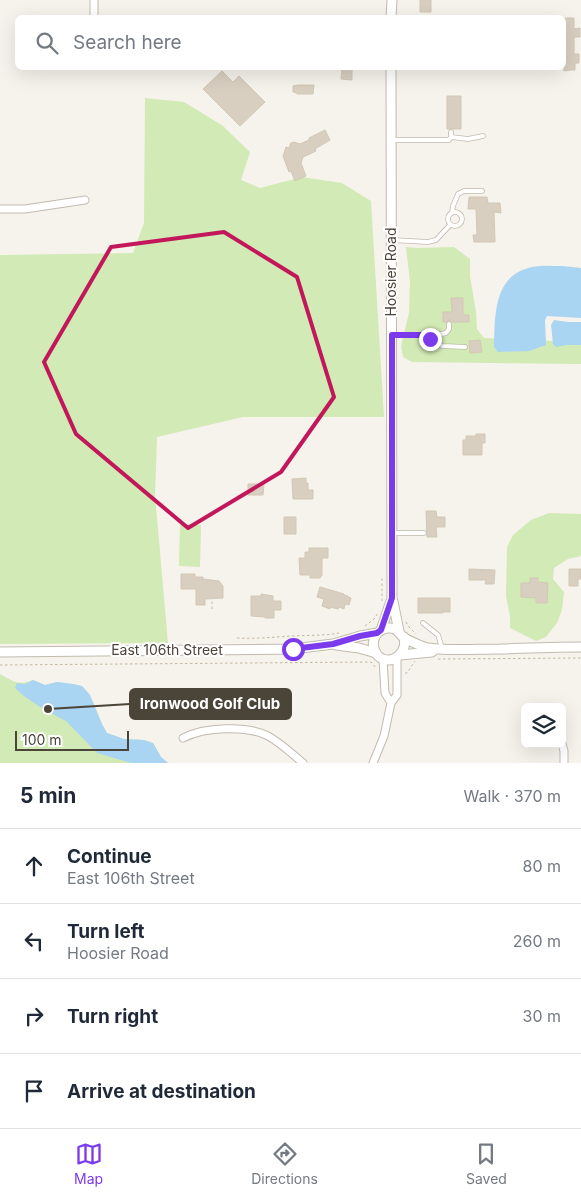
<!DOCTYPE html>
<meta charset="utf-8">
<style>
:root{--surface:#fff;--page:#f2f2f3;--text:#1f2937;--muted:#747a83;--line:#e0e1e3;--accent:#7c3aed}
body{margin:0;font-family:Inter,sans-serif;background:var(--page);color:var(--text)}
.controls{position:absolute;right:15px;bottom:15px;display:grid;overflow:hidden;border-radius:8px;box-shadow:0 5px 20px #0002}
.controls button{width:45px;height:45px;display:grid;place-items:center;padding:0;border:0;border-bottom:1px solid var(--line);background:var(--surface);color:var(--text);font:25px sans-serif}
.scale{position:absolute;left:15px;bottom:12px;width:114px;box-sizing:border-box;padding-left:5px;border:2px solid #4b4439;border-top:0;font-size:14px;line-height:18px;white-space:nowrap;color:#4b4439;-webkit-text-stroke:4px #fff;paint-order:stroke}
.stop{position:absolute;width:15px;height:15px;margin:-11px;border:4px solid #7c3aed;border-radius:50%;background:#fff}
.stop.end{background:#7c3aed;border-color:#fff;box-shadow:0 1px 5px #0008}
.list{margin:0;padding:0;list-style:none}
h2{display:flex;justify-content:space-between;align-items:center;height:65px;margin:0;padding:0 20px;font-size:21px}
h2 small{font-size:16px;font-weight:400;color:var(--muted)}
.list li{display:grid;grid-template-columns:32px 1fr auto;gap:15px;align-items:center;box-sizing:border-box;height:75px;padding:0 20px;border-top:1px solid var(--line)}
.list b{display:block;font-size:19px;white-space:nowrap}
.list p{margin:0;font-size:16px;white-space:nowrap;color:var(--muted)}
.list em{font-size:16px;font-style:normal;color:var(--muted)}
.icon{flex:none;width:28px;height:28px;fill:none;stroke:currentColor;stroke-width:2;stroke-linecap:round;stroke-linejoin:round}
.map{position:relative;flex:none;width:581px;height:763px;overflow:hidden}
.search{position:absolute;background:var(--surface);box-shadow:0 5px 20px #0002;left:15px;right:15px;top:15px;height:55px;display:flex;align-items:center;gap:12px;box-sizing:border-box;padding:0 18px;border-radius:8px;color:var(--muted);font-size:19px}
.sheet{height:365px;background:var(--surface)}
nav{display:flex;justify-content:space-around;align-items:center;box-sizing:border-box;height:70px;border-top:1px solid var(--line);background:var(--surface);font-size:14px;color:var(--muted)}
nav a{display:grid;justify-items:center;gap:2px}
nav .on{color:var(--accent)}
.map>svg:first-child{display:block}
</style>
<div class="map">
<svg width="581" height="763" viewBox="0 0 581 763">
<rect width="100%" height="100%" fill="#f6f3ec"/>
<!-- green -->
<path fill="#d2eab5" d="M145,98L184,102L223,126L250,152L241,180L260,188L302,177L342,183L371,201L384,417H243L157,437L155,495L168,643L0,644V255L133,253L144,223Z
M406,247L417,248L454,247L470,259V276L476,312L477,329L484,338L581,342V364L412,362L403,357L401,346L409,313L410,282Z
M549,513L581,514V556L568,559L554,568L553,579L564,592L562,610L557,623L546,637L536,641L510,628V616L506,596L507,547L513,535L531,520Z
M180,524L201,525L200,567L179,566Z
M0,674C13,681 18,686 33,680L45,685L57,682L73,684L82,686L90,695L102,724L107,733L124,739L144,740L153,743L161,757L168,763H0Z"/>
<!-- water -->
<path fill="#a9d4f2" d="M563,266L581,268V318L547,316L545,320L546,345L529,351L498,352L494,347C495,316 493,275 532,267C542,265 553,266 563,266Z
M554,320L568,322H581V345H566L556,347L553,344L551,325Z
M33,680L45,685L57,682L73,684L82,686L90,695L102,724L107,733L124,739L144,740L153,743L161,757L168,763H131L97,753L66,721L43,709L24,696L15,688L17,683L25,684Z"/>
<!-- building -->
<path fill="#d8cfc1" stroke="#d3c7b4" d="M420,0H431V12H420Z
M565,18H574V29L580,28V37H574V54H579V63H575V70H570L564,71V24H565Z
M342,68H352V80L341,79Z
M222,71L233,82L239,76L265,102L240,126L203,89Z
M298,85H314L313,94H297V93L293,92V86Z
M447,96H461V129H447Z
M325,130L330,140L315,149L316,151L303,157L301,163L306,176L295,181L291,171L289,172L283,156L286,147L289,148L291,143L294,142L300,144L309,140V138Z
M469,197H487L488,203H500L501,213L494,212L495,242H474L473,235H477L476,209H468Z
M451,298H463V315H469V322H452L449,320L446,322H443V312H452Z
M480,340L482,352L470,353L469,341Z
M476,434H485V443H482V455H463V440H466V436H476Z
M306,478V483H308V490H313V499H293L292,479Z
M248,484H264L263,495H248Z
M426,511H436L437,517H445V527H436L437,537H427Z
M284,517H296V534H284Z
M309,548H328V558H322V575L320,578H310V575H300L299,558H305V552H309Z
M469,569L495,570L494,584H485L486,580H469Z
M569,569H581V579H578V586H569Z
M181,574H195V577H203V579L219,581L223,586V598L205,599V605H196V589H181Z
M530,578H538V582L548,583L547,603H536V598L521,597V583H530Z
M320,587L344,594V595L348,596V597L351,598L349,605L345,604L344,609L339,607L338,609L330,607V609L322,606L324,599L317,597Z
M261,594L273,596V601H281V610H274V618H265V617L251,616V596H261Z
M418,598H450V612H443V613H418Z"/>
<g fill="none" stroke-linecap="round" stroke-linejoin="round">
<defs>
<path id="service" d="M451,137L468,139L483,136
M391,140H449L451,137V132
M448 219a7 7 0 1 1 14 0a7 7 0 1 1-14 0Z
M452,213L453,206L458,194L464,191H482
M392,240L428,242L436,240L450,225
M392,335H437L446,333L449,329V324
M423,336L436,344L443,346L465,347
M393,533H424
M423,623L438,635L442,648"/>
<path id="minor" d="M94,18V0
M0,209H25L85,200
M383,659L385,693L391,703L397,695V657
M183,738C204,727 247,725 268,736C281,743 292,754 303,763
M562,744L564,751V763
M373,763L384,736L391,703"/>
<path id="tertiary" d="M391,18L392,0
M391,68C390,244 393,421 392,597L399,631
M381,630L392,598
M404,637C409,658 383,669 375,651C370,640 377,629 388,628C396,627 398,632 403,637C407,640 423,647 428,648C451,651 477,649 500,649C527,648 554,647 581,647
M336,645L359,648L376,653
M0,652L293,649L333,644L360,636L377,633
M400,655L432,652"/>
</defs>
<!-- service casing -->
<use href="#service" stroke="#c2bbae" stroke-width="5.5"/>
<!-- minor casing -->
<use href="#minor" stroke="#c2bbae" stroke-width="9"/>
<!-- tertiary casing -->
<use href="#tertiary" stroke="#c2bbae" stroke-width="11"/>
<!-- path -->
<path stroke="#c4b79f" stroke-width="1" stroke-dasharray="2.5 2.5" stroke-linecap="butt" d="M382,601V577
M212,609V599
M406,622L409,627L416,634
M365,626L374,619L378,613
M237,638C256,639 274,637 292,636C308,635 323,636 339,633
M438,659L581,658
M0,665L371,662L376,668
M405,673H407L415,661"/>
<!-- service -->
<use href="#service" stroke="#fff" stroke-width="4"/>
<!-- minor -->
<use href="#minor" stroke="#fff" stroke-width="7"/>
<!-- tertiary -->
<use href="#tertiary" stroke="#fff" stroke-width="9"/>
</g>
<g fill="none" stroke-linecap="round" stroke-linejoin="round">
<!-- route -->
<path stroke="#7c3aed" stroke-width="6" d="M293,649L333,644L360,636L377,633L381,630L392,598V335H421L430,339"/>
</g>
<!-- marked area -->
<path fill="none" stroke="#c2185b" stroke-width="4" stroke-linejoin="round" d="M224,232L297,277L334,397L281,472L188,528L76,434L44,362L111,247Z"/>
<g text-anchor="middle" stroke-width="4" stroke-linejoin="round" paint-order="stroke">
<!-- street labels -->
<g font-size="14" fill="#4b4439" stroke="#fff">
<text transform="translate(391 272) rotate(-90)" y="5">Hoosier Road</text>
<text x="167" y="655">East 106th Street</text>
</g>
</g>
<!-- callouts -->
<path fill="none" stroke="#4b4439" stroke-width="2" d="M48 709L130 704"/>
<circle fill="#4b4439" stroke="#fff" stroke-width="2" cx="48" cy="709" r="5"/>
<rect fill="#4b4439" stroke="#4b4439" stroke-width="2" x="130" y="689" width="161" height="30" rx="5"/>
<g font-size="15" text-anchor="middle" font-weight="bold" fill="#fff">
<text x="210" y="709">Ironwood Golf Club</text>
</g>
</svg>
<div class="controls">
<button><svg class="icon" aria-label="layers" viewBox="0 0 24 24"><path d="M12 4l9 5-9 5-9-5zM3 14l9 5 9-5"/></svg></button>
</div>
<div class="scale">100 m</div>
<div class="stop" style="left:293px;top:649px"></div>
<div class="stop end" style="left:430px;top:339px"></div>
<div class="search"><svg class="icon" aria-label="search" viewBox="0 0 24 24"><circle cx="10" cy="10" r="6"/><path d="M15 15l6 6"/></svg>Search here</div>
</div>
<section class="sheet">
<h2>5 min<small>Walk · 370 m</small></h2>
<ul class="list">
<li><svg class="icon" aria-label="ahead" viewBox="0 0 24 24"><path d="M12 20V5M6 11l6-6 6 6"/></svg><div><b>Continue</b><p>East 106th Street</p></div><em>80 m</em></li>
<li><svg class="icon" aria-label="left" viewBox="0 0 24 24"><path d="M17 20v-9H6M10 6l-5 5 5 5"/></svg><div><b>Turn left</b><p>Hoosier Road</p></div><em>260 m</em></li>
<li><svg class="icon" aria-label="right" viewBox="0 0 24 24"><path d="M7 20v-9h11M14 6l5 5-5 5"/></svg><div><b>Turn right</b></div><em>30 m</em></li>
<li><svg class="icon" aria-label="arrive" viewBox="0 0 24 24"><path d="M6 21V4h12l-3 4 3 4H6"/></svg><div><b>Arrive at destination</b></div></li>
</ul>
</section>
<nav>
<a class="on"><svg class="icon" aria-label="map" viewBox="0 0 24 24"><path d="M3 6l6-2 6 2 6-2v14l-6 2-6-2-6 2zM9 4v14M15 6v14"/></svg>Map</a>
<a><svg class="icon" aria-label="directions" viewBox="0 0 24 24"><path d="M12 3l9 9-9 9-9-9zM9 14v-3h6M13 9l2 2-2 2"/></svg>Directions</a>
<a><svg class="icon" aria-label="saved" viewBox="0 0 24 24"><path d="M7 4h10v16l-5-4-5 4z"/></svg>Saved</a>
</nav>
